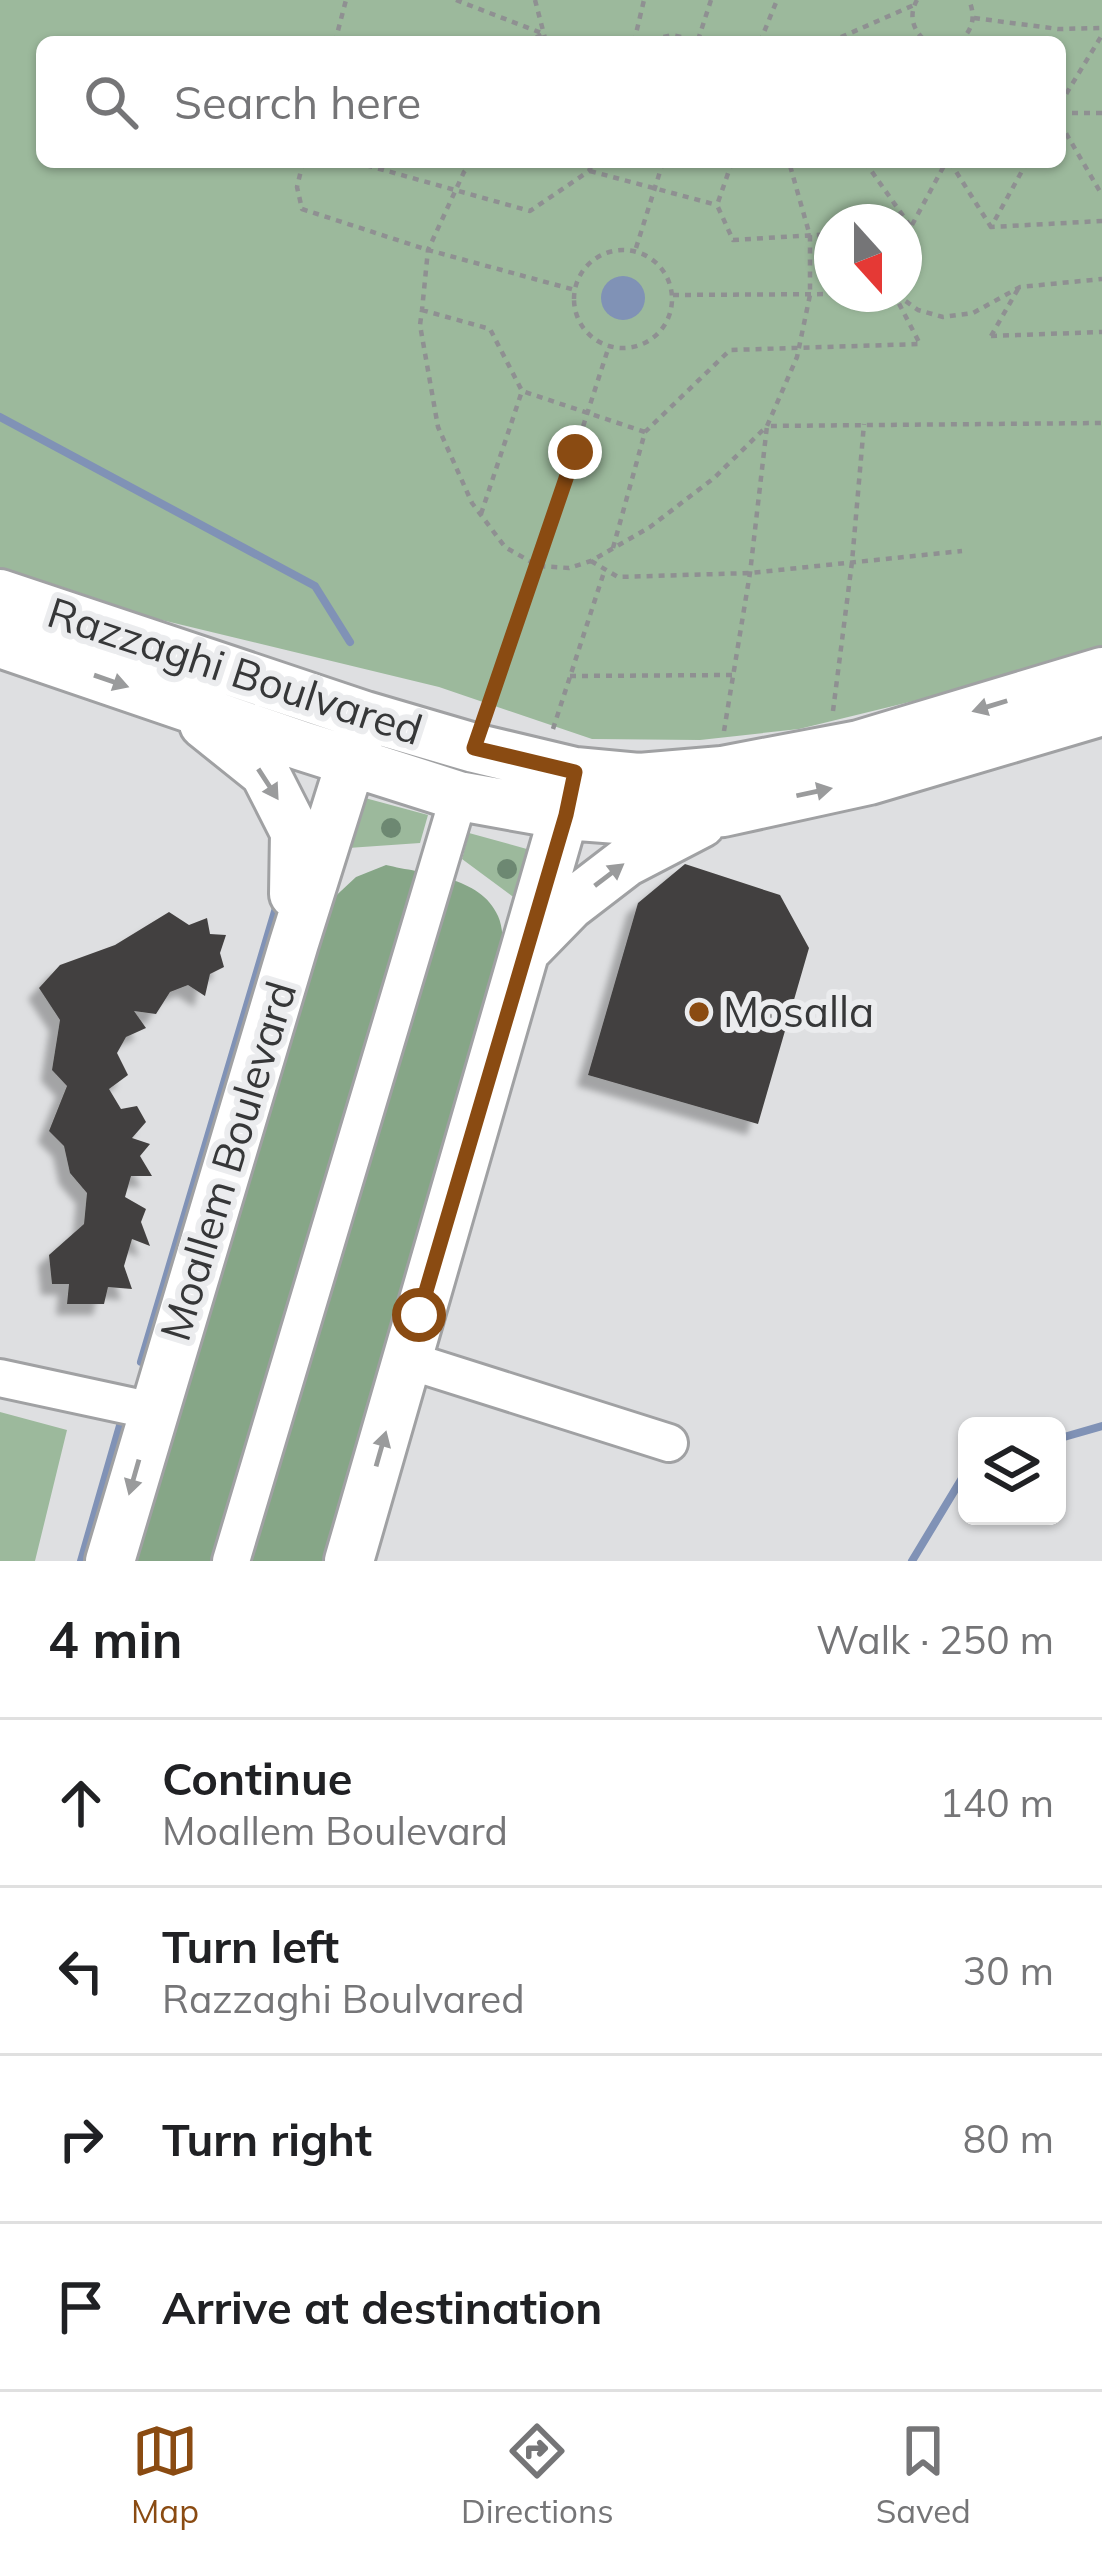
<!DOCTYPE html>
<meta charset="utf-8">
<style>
:root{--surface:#fff;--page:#f6f6f6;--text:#202124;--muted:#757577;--line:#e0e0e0;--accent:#8a4b12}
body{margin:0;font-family:Mulish,sans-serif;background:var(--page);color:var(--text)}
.controls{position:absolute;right:36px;bottom:36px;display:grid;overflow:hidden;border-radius:18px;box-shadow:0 3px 9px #0004}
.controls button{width:108px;height:108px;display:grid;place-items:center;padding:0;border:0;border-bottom:3px solid var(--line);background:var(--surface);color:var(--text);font:60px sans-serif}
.compass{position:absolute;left:814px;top:204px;width:108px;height:108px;border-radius:50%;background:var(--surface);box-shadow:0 3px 9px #0004;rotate:159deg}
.stop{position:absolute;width:36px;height:36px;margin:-27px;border:9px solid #8a4b12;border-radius:50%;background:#fff}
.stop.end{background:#8a4b12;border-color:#fff;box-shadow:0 3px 12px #0008}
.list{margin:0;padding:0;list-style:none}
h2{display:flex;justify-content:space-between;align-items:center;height:156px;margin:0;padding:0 48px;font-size:51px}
h2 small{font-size:39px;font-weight:400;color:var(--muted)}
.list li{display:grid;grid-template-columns:78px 1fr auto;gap:36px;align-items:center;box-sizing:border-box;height:168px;padding:0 48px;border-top:3px solid var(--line)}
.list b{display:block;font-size:45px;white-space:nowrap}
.list p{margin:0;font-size:39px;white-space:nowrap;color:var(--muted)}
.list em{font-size:39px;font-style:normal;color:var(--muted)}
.icon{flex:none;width:66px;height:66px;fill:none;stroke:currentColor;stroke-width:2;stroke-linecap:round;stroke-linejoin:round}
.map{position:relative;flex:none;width:1102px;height:1561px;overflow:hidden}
.search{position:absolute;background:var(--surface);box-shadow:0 3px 9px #0004;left:36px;right:36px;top:36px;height:132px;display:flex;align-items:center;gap:30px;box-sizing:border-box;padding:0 42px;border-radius:18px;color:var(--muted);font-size:45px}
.sheet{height:828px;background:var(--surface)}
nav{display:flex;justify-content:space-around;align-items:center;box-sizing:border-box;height:168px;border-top:3px solid var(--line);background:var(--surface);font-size:33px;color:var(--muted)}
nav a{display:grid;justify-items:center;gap:6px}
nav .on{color:var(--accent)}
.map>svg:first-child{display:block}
</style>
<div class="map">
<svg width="1102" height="1561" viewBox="0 0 1102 1561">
<defs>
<filter id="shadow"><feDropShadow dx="-11" dy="11" stdDeviation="3" flood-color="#0004"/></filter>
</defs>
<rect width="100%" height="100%" fill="#dedfe1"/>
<!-- green -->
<path fill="#9cb99c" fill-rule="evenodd" d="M0,0H1102V649L1012,677L799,729L700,740L592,739L439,687L91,603L0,574ZM42,42H1060V162H42ZM832,222H904V294H832Z
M365,798L428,815L420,843L348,848Z
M469,833L534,851L520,902L462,859Z
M0,1412L67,1430L35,1561H0Z"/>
<!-- forest -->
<path fill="#86a687" d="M386,865C423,874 481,876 498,916C503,927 503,943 504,955L328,1561H137L326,905L356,877Z"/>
<!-- water -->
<path fill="#8092b6" d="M601 298a22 22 0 1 1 44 0a22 22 0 1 1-44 0Z"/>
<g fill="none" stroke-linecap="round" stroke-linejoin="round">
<!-- stream -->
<path stroke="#8092b6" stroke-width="8" d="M0,417L315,586L350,642
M141,1362L276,908
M1057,1439L1102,1426
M81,1561L121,1422
M912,1561L967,1470"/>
</g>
<!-- building -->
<path fill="#434140" filter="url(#shadow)" d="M685,864L780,895L809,948L758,1124L588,1075L638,903Z
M169,912L189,925L207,918L210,934L226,935L220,953L224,967L210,974L205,996L188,985L170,992L156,1014L134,1011L146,1028L126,1037L117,1053L128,1075L109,1089L121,1109L137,1106L146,1122L132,1138L150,1144L140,1156L152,1176H131L125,1197L146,1209L141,1222L150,1246L132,1239L124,1266L132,1289L108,1287L104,1304H67L69,1284H52L49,1255L84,1224L87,1193L70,1173L64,1146L49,1131L67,1086L52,1070L60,1020L39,988L60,965L115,945Z"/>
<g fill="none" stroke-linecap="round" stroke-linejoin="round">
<defs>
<path id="minor" d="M407,1360L669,1443
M0,1378L153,1411
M231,1561L459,796"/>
<path id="major" d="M0,594L365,716L474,748L575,772L639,778L722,771L859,745L1102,672
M0,643L302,746L459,796L565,815L631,820L723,812L869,780L1102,711
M204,724L265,773L295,832L294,894
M530,946L570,905L626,862L701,823
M110,1561L294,943L360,733
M349,1561L572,787"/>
</defs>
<!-- minor casing -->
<use href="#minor" stroke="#a0a1a3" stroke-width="42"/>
<!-- major casing -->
<use href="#major" stroke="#a0a1a3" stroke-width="54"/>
<!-- path -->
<path stroke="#8f9092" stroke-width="4.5" stroke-dasharray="6 6" stroke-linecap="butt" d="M456,0L544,34
M535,0L546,42
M917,0C908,16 913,31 927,42
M974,18L1058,29L1102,28
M698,40L711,0
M335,42L346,0
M525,42L544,34
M634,42L644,0
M640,42L672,35L705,42
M760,42L777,0
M830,42L914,5
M959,42C973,30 976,17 969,0
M1060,104L1102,35
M1060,113H1102
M1060,123L1102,195
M303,162L297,187L302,209L428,250L575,290
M355,162L530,211L589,171L593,162
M473,162L464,172L428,250L422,310L420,325L438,427L472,503L505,547L538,566L569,568L591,561L650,527L714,478L767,426L797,357L810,295V236L789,162
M732,162L717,205L733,240L832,234
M865,162L911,227
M950,162L991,227
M1027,162L991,227L1102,221
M590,171L717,205
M912,225L946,162
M636,248L663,162
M574 299a49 49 0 1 1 98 0a49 49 0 1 1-98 0Z
M896,294L918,310L943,317L973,313L1020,287L1102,279
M673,295L840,294
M422,310L490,329L522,391L645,432
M991,336L1102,332
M991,336L1018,289
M481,514L522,391
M613,548L645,432L730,350L920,344L894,294
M591,561L618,577L750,573L962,551
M570,676L732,675
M486,710L538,566L609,346
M833,711L852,562L864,424
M553,729L605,569
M724,731L750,573L767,426L1102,423"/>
<!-- minor -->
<use href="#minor" stroke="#fff" stroke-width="36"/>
<!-- major -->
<use href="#major" stroke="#fff" stroke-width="48"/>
</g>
<!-- trees -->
<g fill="#6d8872">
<circle cx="391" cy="828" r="10"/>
<circle cx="507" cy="869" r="10"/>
</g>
<!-- one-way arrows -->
<defs><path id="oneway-solid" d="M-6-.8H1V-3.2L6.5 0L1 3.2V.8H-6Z" transform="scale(3)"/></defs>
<g fill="#9a9b9c">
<use href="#oneway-solid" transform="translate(111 681) rotate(19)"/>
<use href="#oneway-solid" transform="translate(990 706) rotate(163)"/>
<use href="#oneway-solid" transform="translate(268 784) rotate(57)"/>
<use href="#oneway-solid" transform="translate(814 792) rotate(-12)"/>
<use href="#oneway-solid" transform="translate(609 875) rotate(-37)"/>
<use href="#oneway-solid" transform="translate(381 1449) rotate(-74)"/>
<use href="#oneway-solid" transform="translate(134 1477) rotate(106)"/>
</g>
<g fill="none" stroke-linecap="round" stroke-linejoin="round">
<!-- route -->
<path stroke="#8a4b12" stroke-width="15" d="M419,1315L566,815L575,772L474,748L575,452"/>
</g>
<!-- markers -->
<circle fill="#8a4b12" stroke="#ebecee" stroke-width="4.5" cx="699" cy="1012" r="12"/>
<g text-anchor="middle" stroke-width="12" stroke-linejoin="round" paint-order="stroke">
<!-- street labels -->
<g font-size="42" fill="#363738" stroke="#ebecee">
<text transform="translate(235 671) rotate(18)" y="15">Razzaghi Boulvared</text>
<text transform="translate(228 1161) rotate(-73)" y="15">Moallem Boulevard</text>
</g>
<!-- poi labels -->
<g font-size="42" fill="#363738" stroke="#ebecee" text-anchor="start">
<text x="723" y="1027">Mosalla</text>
</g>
</g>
</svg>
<div class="controls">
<button><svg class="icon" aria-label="layers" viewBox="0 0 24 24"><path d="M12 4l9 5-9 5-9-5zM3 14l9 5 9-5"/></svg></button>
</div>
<svg class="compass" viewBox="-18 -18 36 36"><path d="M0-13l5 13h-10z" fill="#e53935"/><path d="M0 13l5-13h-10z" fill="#757577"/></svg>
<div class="stop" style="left:419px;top:1315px"></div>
<div class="stop end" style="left:575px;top:452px"></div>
<div class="search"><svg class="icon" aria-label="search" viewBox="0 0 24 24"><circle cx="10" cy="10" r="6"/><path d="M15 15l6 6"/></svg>Search here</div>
</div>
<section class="sheet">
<h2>4 min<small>Walk · 250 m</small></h2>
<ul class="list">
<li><svg class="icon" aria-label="ahead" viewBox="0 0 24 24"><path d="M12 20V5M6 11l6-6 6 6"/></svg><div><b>Continue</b><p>Moallem Boulevard</p></div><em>140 m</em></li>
<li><svg class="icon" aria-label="left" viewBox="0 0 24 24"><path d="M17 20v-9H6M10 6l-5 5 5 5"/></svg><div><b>Turn left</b><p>Razzaghi Boulvared</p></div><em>30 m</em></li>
<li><svg class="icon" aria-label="right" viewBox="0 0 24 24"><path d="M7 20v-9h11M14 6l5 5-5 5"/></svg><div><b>Turn right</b></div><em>80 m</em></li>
<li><svg class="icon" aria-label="arrive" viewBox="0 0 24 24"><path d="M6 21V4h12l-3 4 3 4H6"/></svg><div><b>Arrive at destination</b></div></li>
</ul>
</section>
<nav>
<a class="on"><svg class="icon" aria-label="map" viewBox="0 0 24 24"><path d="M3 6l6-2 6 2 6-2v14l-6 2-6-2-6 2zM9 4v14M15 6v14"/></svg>Map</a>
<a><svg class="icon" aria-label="directions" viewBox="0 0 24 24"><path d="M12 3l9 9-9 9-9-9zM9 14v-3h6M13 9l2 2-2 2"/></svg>Directions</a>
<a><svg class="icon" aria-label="saved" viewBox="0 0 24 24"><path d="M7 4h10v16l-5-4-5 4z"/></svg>Saved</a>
</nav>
